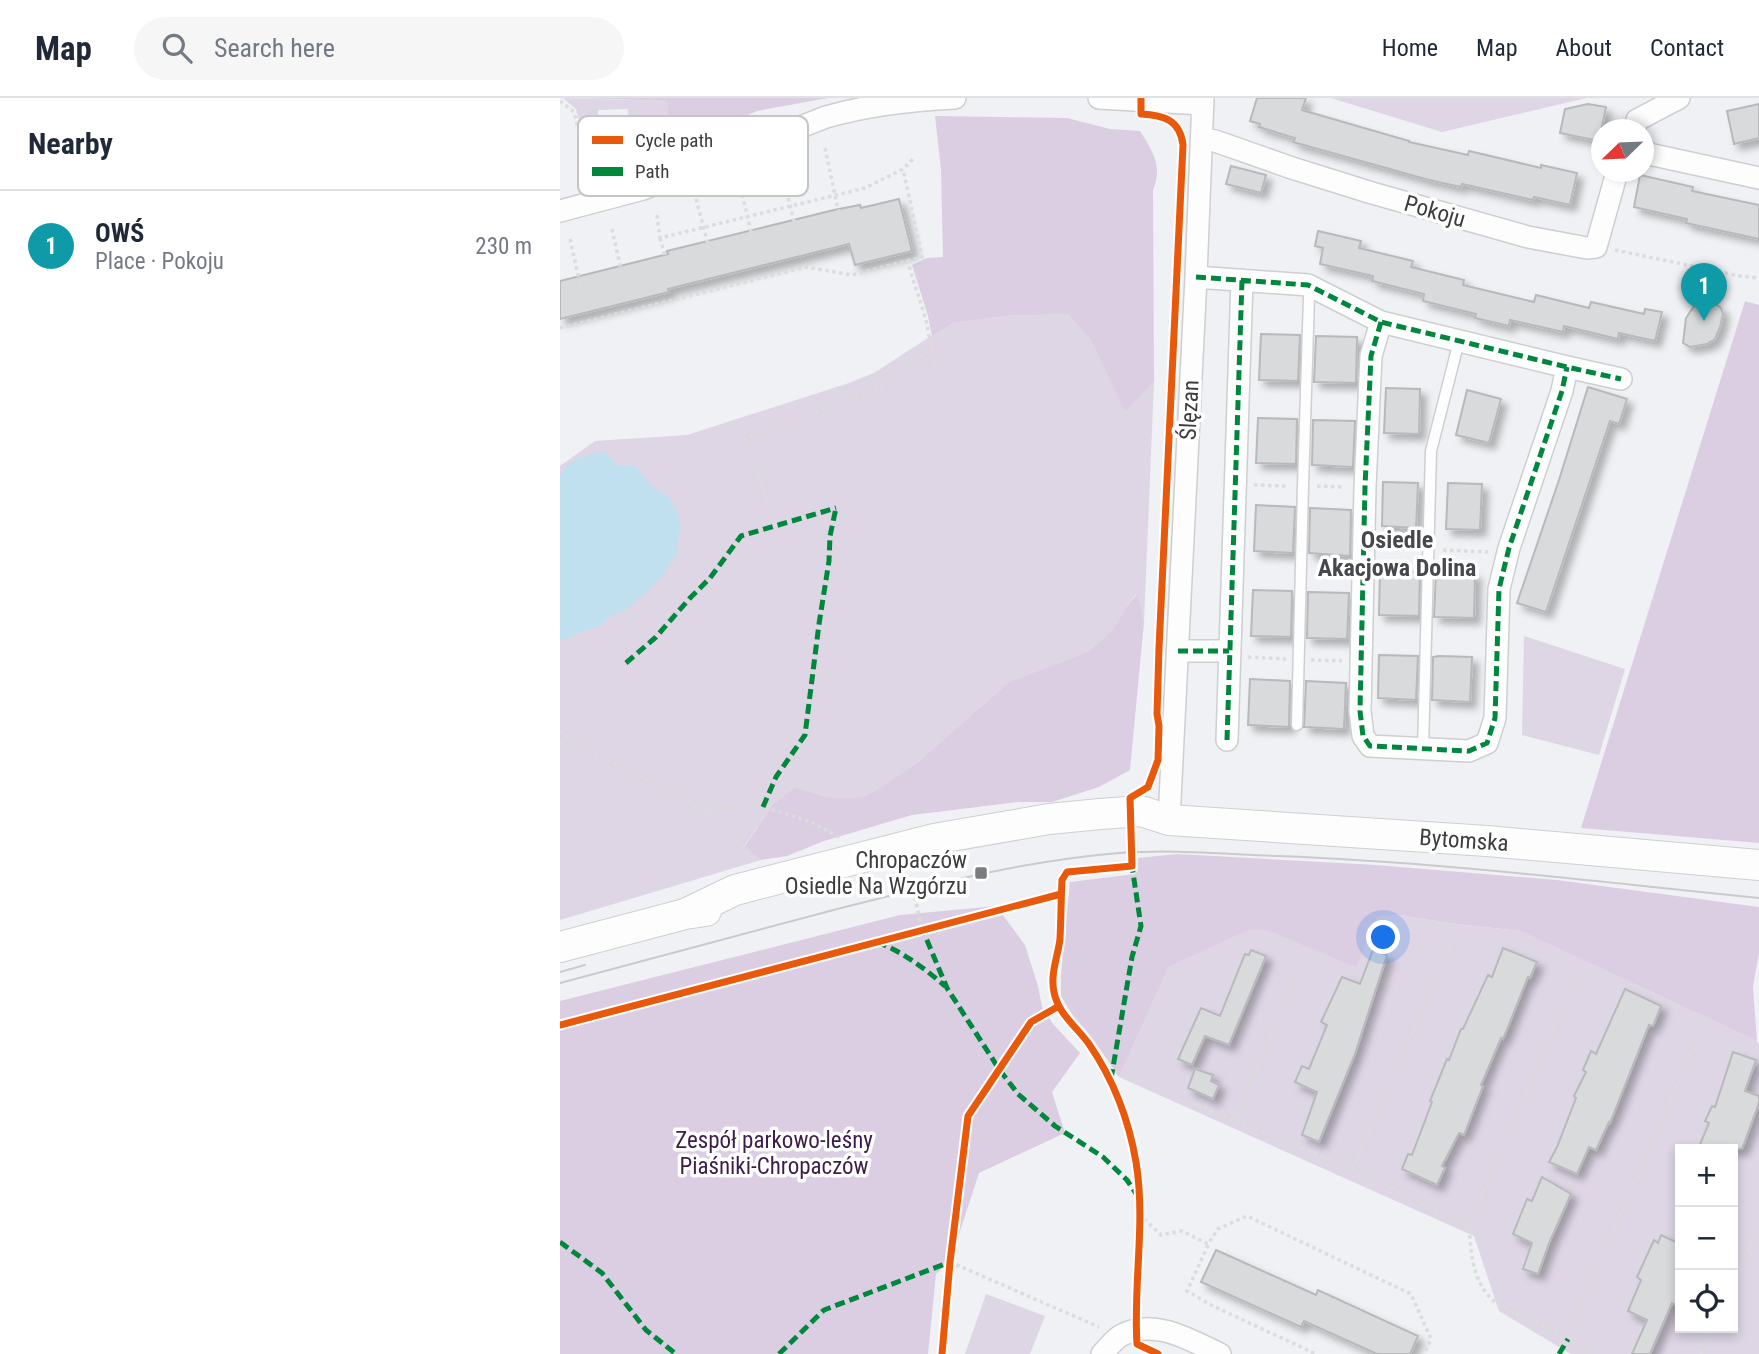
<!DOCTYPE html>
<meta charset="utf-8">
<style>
:root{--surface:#fff;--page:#f6f6f7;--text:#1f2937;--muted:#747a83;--line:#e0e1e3;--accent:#7b7c7e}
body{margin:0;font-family:"Roboto Condensed",sans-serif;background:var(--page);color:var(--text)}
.controls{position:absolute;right:21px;bottom:21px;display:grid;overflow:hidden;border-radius:0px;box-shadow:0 4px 10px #0003}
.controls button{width:63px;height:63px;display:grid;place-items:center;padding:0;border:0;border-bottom:2px solid var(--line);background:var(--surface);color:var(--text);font:35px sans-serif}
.compass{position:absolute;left:1031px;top:21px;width:63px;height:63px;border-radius:50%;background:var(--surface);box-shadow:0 4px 10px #0003;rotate:247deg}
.you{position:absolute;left:824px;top:840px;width:24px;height:24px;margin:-18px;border:5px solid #fff;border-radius:50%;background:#1a73e8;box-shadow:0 0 0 10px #1a73e833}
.badge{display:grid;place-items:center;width:46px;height:46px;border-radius:50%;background:var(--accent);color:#fff;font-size:23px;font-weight:700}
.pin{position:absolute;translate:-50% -58px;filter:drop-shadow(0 2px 4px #0008)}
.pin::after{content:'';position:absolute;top:37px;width:24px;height:21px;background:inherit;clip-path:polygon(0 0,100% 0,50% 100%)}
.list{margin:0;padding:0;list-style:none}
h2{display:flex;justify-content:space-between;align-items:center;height:91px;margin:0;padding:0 28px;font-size:30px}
h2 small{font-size:23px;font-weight:400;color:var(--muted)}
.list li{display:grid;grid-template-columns:46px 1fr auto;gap:21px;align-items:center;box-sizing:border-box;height:112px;padding:0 28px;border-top:2px solid var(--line)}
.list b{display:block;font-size:26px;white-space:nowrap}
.list p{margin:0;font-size:23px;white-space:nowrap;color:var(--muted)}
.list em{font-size:23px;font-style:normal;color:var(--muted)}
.icon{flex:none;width:38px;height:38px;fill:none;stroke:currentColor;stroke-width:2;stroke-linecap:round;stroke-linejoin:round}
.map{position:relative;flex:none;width:1199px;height:1256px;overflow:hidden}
header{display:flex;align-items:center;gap:42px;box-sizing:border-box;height:98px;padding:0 35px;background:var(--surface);border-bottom:2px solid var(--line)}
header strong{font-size:33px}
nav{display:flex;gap:38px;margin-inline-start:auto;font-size:24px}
.search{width:490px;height:63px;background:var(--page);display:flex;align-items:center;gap:18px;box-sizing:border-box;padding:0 24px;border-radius:38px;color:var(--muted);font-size:26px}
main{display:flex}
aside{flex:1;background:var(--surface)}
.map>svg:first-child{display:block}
</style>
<header>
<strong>Map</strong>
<div class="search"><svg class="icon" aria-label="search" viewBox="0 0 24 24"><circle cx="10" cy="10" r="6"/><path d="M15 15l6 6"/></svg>Search here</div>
<nav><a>Home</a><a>Map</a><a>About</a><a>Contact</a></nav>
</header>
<main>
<aside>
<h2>Nearby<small></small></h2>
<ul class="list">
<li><span class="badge" style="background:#0f9aa8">1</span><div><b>OWŚ</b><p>Place · Pokoju</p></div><em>230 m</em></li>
</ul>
</aside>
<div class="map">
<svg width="1199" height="1256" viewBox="0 0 1199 1256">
<defs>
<filter id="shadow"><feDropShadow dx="6" dy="6" stdDeviation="3.5" flood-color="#0004"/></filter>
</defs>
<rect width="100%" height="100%" fill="#eff1f4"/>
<!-- green -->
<path fill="#ded5e5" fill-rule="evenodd" d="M3,0L107,3L108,37L70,51L68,11L38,12L41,78L35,83L16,11Z
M771,0H1026L882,34Z
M508,216L530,241L565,312L594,284L584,524L576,496L566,509L552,532L529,553L449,584L359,663L329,684L304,699L270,700L235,689L213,706L185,747L201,762L0,822V368L35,343L127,337L289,285L314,275L391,225L444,218Z
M964,538L1065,571L1039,657L962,637Z
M839,817L888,825L960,833L1197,943L1199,948V1256H1011L939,1213L914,1138L559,979L609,869L689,832L708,833L796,868L818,819ZM1120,1051H1173V1230H1120Z
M426,1196L485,1218L470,1256H405Z"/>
<!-- forest -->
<path fill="#dbcee3" d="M17,0H268L197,13L168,26L159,20L108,37L107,3Z
M375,18L507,20L550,31L580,33C593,54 603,68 593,92L594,284L565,313L530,241L508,216L444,218L392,225L372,238L368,218L352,167L367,160L383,159L381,71Z
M1185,203L1199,207V745L1021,730Z
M577,496L584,524L570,672L539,689L492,704H458L352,717L264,743L227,758L201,762L185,748L213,706L235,689L270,700L304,699L329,684L359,663L449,584L529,553L552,532L566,509Z
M617,756L816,767L997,782L1199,809V855L1193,889L1197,943L960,833L888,825L839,817L818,819L796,869L708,833L689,832L609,869L559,979L533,941L512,916L501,898V877L510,784L575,776L578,772V760Z
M436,808L465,847L478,888L482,909L493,926L520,955L492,994L505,1035L419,1075L390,1164L376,1176L368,1256H0V903L340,817Z"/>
<!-- water -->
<path fill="#c0e0f0" d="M46,354L57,368H76L91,388L110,400L120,422L117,455L102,479L68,510L48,520L40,527L0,543V376C11,360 28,356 46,354Z"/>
<!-- building -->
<path fill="#d8dadc" stroke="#b7b9bb" stroke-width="2" filter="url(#shadow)" d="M697,0H746L742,12L849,43V44L908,57L909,53L981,70V67L1017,75L1010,107L974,99L973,102L902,86L901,89L869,82L733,44L735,40L699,29L700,26L690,23Z
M1028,6L1046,9L1039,43L1000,35L1005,11Z
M1199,6V40L1174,46L1167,13Z
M671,68L706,77L701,95L666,86Z
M1080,77L1133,89L1132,93L1199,107V141L1126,125L1127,121L1074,109Z
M339,101L352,153L295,167L289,146L108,191L109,194L0,221V183L108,156L107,153L274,112L300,107L301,110Z
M758,133L801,143L799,150L853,163L851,169L904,182L903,187L974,204L976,197L1029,210L1031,204L1084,216L1085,211L1102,214L1095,243L1059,235L1058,241L1004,228L1003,234L950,222L949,228L915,220L916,216L863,203L864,196L812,183L813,178L760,166L763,150L755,148Z
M1140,199L1156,206L1161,210L1163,216L1160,229L1155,241L1147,246L1130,249L1123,245L1126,220Z
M701,236L740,237L738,283L699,282Z
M756,238L797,239L796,285L754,284Z
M1028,289L1067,301L1059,326L1050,323L986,514L957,505L999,382Z
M826,290L860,291L859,336L824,335Z
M907,292L941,301L929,345L896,337Z
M698,320L737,321L736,366L696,365Z
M753,322L795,323L793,369L752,367Z
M823,384L858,385L856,430L822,428Z
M888,385L922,386L920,432L886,431Z
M696,407L735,409L733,455L694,453Z
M750,410L791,412L790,458L749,455Z
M820,472L860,474L859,518L819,517Z
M876,474L915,475L914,520L874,519Z
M693,492L732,493L731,539L691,538Z
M748,494L789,495L787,541L747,540Z
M819,557L858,558L856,602L818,600Z
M878,558L912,559L910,604L872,602L873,559Z
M690,581L730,583L729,629L688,627Z
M746,583L786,585L784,631L744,629Z
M943,850L977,864L970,880L968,879L948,929L943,941L941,940L921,987L923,988L904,1037L899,1035L882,1068L885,1070L877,1087L842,1071L848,1056L852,1057L872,1004L870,1003L887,961L889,962L901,931H903L928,877L932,879Z
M691,852L706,858L669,947L645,938L632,967L618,961L641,910L660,918L685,856L689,857Z
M813,852L827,857L795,956L759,1044L742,1037L757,994L735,984L742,968L749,971L767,927L761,924L782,879L800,886Z
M1065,891L1101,908L1093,928L1089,927L1050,1025L1049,1024L1036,1052L1029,1049L1017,1076L989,1064L997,1049L1016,1000L1014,998L1026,974L1023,972L1031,953L1036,956Z
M1173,954L1196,962L1185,993L1199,998V1005L1182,1051H1138L1149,1025L1145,1023L1152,1008L1155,1009Z
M635,971L653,977L651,983L659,987L653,1001L628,990Z
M982,1079L1011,1096L989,1145L978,1176L963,1171L972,1145L953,1136L967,1101L972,1103Z
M1101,1137L1120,1146V1196L1115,1207L1112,1205L1090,1256H1072L1087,1222L1068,1213L1081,1182L1077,1179L1094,1142L1098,1145Z
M656,1152L756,1197L758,1192L858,1238L850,1256H817L744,1223L741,1229L641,1184Z"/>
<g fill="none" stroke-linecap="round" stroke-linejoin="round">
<defs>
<path id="lane" d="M737,627L743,388L749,199L752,190
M863,651L871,353L899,243"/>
<path id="street" d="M539,0L643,6
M1074,32L1077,22L1119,0
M642,41L655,43L732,70L812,95L968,139L1027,150L1036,149L1057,74
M1084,51L1089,56L1199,80
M0,113L83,91L266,19C308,7 352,2 395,0
M636,179L748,187L821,224L1007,269L1061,281
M821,224L811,258L805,389L800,613L803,638L810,648L909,653L927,645L935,620L939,491L949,450L1002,293L1007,269
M618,553H669
M667,642L682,182
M609,722L636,179L643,0
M542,1256C548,1250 554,1241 562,1237C595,1220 630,1242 660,1256"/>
<path id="secondary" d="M125,816L175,792L374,741L489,721L540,716L581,713L609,722L927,743L1199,767
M0,849L125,816L146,813"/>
</defs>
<!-- lane casing -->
<use href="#lane" stroke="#cdcfd1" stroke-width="13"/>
<!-- street casing -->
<use href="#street" stroke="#cdcfd1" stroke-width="24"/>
<!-- secondary casing -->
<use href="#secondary" stroke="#cdcfd1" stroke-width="32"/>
<!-- path -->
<path stroke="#dbdcdc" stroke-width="3.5" stroke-dasharray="3.5 3.5" stroke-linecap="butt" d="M0,3L14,14L33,86
M265,50L280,121
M220,66L236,132
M179,83L193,142
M136,101L150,154
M97,117L100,140L305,90L343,71L353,61
M52,131L62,176
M100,140L107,165
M10,141L20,186
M1055,152L1180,178L1199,180
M347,162L366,222L376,275
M0,230L246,169L292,177L362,159L343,71
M694,387L728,388
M757,388L784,389
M216,428L185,340L316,292L371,251
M823,450L854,451
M883,452L928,454
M688,559L726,561
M751,562L782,563
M0,632L14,644L140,710
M0,645L12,644
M193,761L176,743L140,710H184L192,706L203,709L249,723L281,740
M355,799L361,828
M1019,873L909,1127C911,1155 912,1186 936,1205L1039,1256
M0,927L501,796L499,845L494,873V893L499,908L529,945L551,982L568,1029L576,1065L579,1100L576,1213
M631,1004L792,1071L909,1127
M675,1022L741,866
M792,1071L896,835
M579,1116L601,1137L622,1133L648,1146L658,1131L687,1118L851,1196L871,1241L864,1256
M648,1147L627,1193L653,1208L756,1256
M390,1164L539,1229
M1173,1184L1199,1127
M1008,1241L1046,1145L1054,1132L1141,933
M382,1256L390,1164L408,1018L471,924L499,908
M1141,1256L1152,1230"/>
<!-- lane -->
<use href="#lane" stroke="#fdfdfd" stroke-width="10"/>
<!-- street -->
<use href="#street" stroke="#fdfdfd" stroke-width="21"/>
<!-- secondary -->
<use href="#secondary" stroke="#fdfdfd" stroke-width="30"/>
<!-- tram -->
<path stroke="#cacaca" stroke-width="2" d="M0,874L25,867
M0,885C89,861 177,838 266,814C363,789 459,763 559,755C611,751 665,756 718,758C879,764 1039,784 1199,800"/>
<!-- quiet -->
<path stroke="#00873e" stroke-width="5" stroke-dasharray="10 5" stroke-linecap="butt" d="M636,179L748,187L821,224L1007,269L1061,281
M821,224L811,258L805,389L800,613L803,638L810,648L909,653L927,645L935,620L939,491L949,450L1002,293L1007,269
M618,553H669
M66,565L96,539L130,500L150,480L181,438L276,410
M667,642L682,182
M203,709L216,679L245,637L259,526L269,463L270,438L276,410
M361,828L387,890L439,971L458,996L495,1028L543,1059L567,1082L577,1097
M317,844C343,854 364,870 385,888
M551,981L572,859L581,828L572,768
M0,1144L42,1175L86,1232L116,1256
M219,1256L264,1212L390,1164
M999,1256L1008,1241"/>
<defs>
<path id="cycleway" d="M581,0V16C604,17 620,22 623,47L599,550L597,616L599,628L598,662L588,689L570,700L572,768L507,774L502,782C501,802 501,822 500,841C498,858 490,876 494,894C498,916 517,929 529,946C553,981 569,1023 576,1064C586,1124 573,1186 577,1246L598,1256
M0,927L501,796
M382,1256L390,1164L408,1018L471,924L499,908"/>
</defs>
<!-- cycleway casing -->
<use href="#cycleway" stroke="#fff" stroke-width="11"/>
<!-- cycleway -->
<use href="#cycleway" stroke="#e8590c" stroke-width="7"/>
</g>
<!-- markers -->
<rect fill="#7b7c7e" stroke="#fff" stroke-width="2.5" x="414" y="768" width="14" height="14" rx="3.5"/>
<g text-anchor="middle" stroke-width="7" stroke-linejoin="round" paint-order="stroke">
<!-- street labels -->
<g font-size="23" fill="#3c3d3f" stroke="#fff">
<text transform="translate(875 113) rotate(16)" y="8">Pokoju</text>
<text transform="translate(629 312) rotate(-87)" y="8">Ślęzan</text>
<text transform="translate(904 742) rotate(4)" y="8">Bytomska</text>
</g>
<!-- poi labels -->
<g font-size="23" fill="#3c3d3f" stroke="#fff" text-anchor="end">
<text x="407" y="770">Chropaczów<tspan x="407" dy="26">Osiedle Na Wzgórzu</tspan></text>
</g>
<!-- park labels -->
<g font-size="23" fill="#3d1c49" stroke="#fff">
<text x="214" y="1050">Zespół parkowo-leśny<tspan x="214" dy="26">Piaśniki-Chropaczów</tspan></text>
</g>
<!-- neighbourhood labels -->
<g font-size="24" font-weight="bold" fill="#47484d" stroke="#fff">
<text x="837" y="450">Osiedle<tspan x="837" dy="28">Akacjowa Dolina</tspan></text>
</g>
</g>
<!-- legend -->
<rect x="18" y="18" width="230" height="80" rx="10" fill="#fff" stroke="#c4c5c5" stroke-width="2"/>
<rect x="32" y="38" width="31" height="8" fill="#e8590c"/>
<rect x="32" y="69" width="31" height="9" fill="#00873e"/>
<g font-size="19" fill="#3c3d3f">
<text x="75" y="49">Cycle path</text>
<text x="75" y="80">Path</text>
</g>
</svg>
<div class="controls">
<button>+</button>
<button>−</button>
<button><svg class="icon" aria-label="locate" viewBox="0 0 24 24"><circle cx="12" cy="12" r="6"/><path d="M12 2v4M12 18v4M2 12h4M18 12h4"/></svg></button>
</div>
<svg class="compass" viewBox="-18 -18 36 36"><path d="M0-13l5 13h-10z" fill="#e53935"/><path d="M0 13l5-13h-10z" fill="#747a83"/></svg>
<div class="you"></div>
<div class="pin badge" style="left:1144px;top:223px;background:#0f9aa8">1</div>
</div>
</main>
